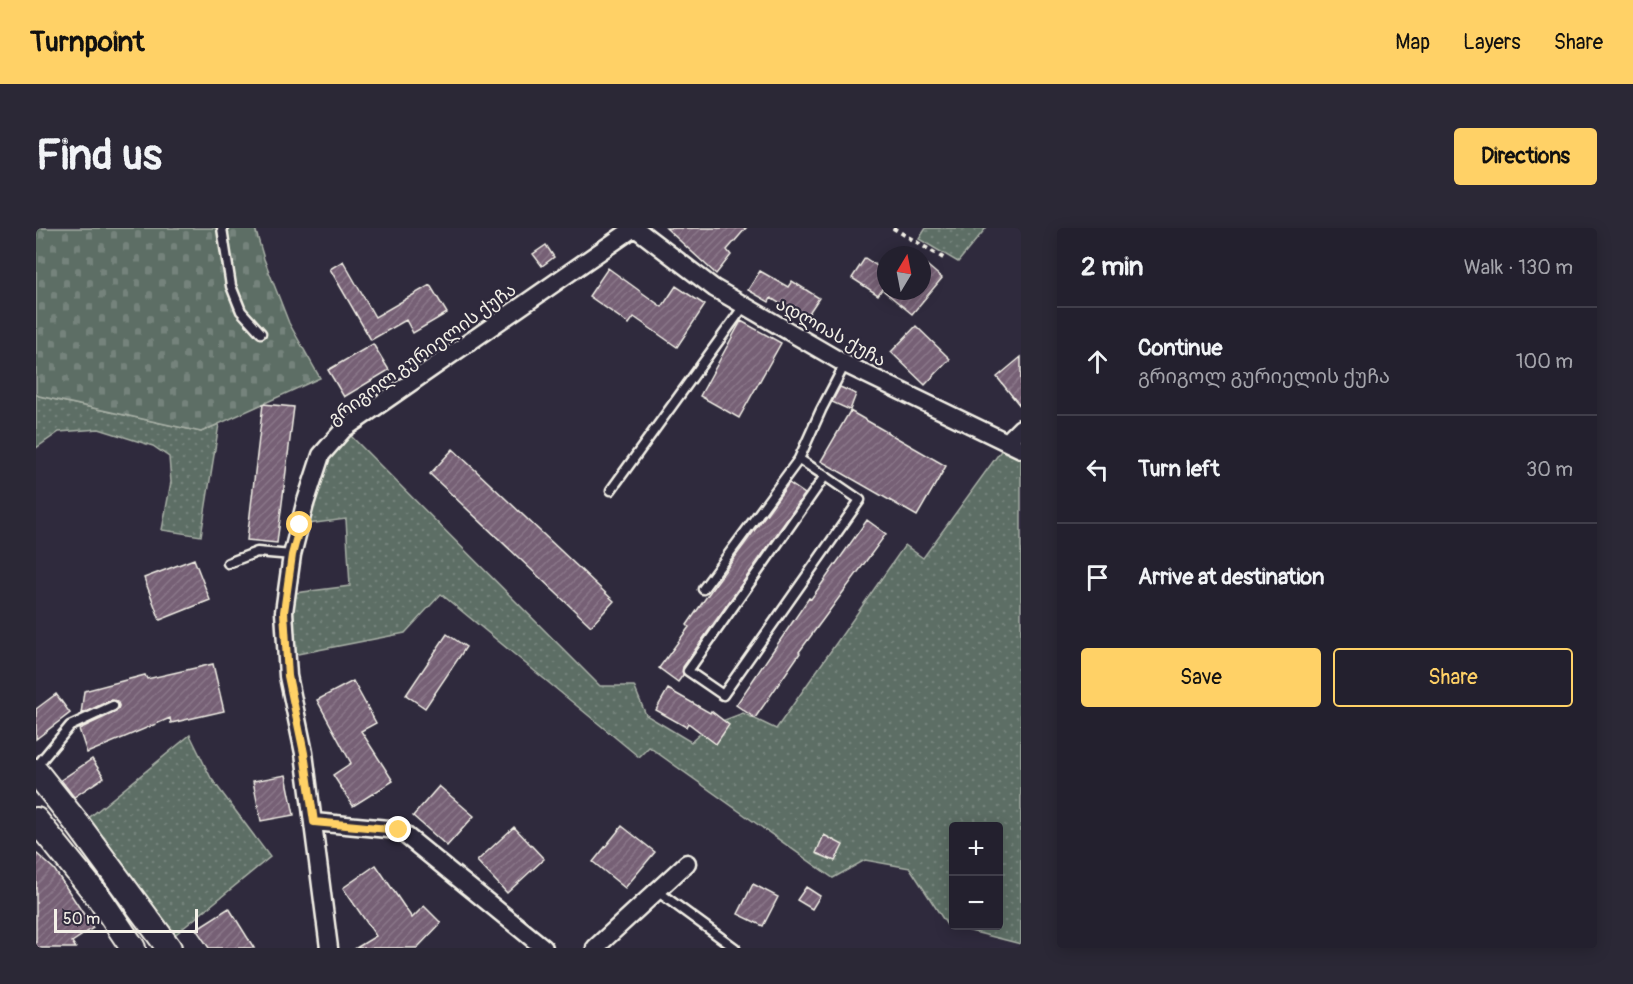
<!DOCTYPE html>
<meta charset="utf-8">
<style>
:root{--surface:#23202e;--page:#2b2836;--text:#f1f3f6;--muted:#a3a3aa;--line:#403e4a;--accent:#ffd166}
body{margin:0;font-family:Pangolin,"Noto Sans Georgian",sans-serif;background:var(--page);color:var(--text)}
.controls{position:absolute;right:18px;bottom:18px;display:grid;overflow:hidden;border-radius:6px;box-shadow:0 3px 15px #0003}
.controls button{width:54px;height:54px;display:grid;place-items:center;padding:0;border:0;border-bottom:2px solid var(--line);background:var(--surface);color:var(--text);font:30px sans-serif}
.compass{position:absolute;left:841px;top:18px;width:54px;height:54px;border-radius:50%;background:var(--surface);box-shadow:0 3px 15px #0003;rotate:10deg}
.scale{position:absolute;left:18px;bottom:15px;width:144px;box-sizing:border-box;padding-left:6px;border:3px solid #f4f1e8;border-top:0;font-size:16px;line-height:21px;white-space:nowrap;color:#f4f1e8;-webkit-text-stroke:4px #2f2a3d;paint-order:stroke}
.stop{position:absolute;width:18px;height:18px;margin:-14px;border:4px solid #ffd166;border-radius:50%;background:#fff}
.stop.end{background:#ffd166;border-color:#fff;box-shadow:0 2px 6px #0008}
.list{margin:0;padding:0;list-style:none}
h2{display:flex;justify-content:space-between;align-items:center;height:78px;margin:0;padding:0 24px;font-size:26px}
h2 small{font-size:20px;font-weight:400;color:var(--muted)}
.list li{display:grid;grid-template-columns:39px 1fr auto;gap:18px;align-items:center;box-sizing:border-box;height:108px;padding:0 24px;border-top:2px solid var(--line)}
.list b{display:block;font-size:22px;white-space:nowrap}
.list p{margin:0;font-size:20px;white-space:nowrap;color:var(--muted)}
.list em{font-size:20px;font-style:normal;color:var(--muted)}
.actions{display:flex;gap:12px;padding:18px 24px}
.actions a{flex:1;padding:14px 0;border:2px solid var(--accent);border-radius:6px;text-align:center;font-size:21px;color:var(--accent)}
.actions .main{background:var(--accent);color:#111}
.icon{flex:none;width:33px;height:33px;fill:none;stroke:currentColor;stroke-width:2;stroke-linecap:round;stroke-linejoin:round}
.map{position:relative;flex:none;width:985px;height:720px;overflow:hidden;border-radius:6px}
header{display:flex;align-items:center;gap:36px;box-sizing:border-box;height:84px;padding:0 30px;background:var(--accent);color:#111}
header strong{font-size:28px}
nav{display:flex;gap:33px;margin-inline-start:auto;font-size:21px}
.intro{display:flex;align-items:center;justify-content:space-between;box-sizing:border-box;height:144px;padding:0 36px}
h1{margin:0;font-size:42px}
.button{padding:15px 27px;border-radius:6px;background:var(--accent);color:#111;font-size:21px;font-weight:700}
main{display:flex;gap:36px;padding:0 36px}
aside{flex:1;background:var(--surface);border-radius:6px;box-shadow:0 3px 15px #0003}
.map>svg:first-child{display:block}
</style>
<header>
<strong>Turnpoint</strong>
<nav><a>Map</a><a>Layers</a><a>Share</a></nav>
</header>
<div class="intro"><h1>Find us</h1><a class="button">Directions</a></div>
<main>
<div class="map">
<svg width="985" height="720" viewBox="0 0 985 720">
<defs>
<pattern id="grass-dots" width="8" height="8" patternUnits="userSpaceOnUse" patternTransform="scale(1.5)"><rect width="8" height="8" fill="#5d6e65"/><path d="M2 2h.1M6 6h.1" fill="none" stroke="#75837b" stroke-width="1.8" stroke-linecap="round"/></pattern>
<pattern id="cemetery-stones" width="16" height="16" patternUnits="userSpaceOnUse" patternTransform="scale(1.5)"><rect width="16" height="16" fill="#5d6e65"/><path d="M2 7V4a2 2 0 0 1 4 0v3zM10 15v-3a2 2 0 0 1 4 0v3z" fill="#75837b"/></pattern>
<pattern id="building-hatch" width="6" height="6" patternUnits="userSpaceOnUse" patternTransform="scale(1.5)"><rect width="6" height="6" fill="#766075"/><path d="M-1 1l2-2M0 6l6-6M5 7l2-2" fill="none" stroke="#8a7789"/></pattern>
</defs>
<rect width="100%" height="100%" fill="#2f2a3d"/>
<filter id="ink" filterUnits="userSpaceOnUse"><feTurbulence type="fractalNoise" baseFrequency=".0167" numOctaves="2"/><feDisplacementMap in="SourceGraphic" scale="12" xChannelSelector="R" yChannelSelector="G"/><feConvolveMatrix kernelMatrix="1 2 1 2 8 2 1 2 1" color-interpolation-filters="sRGB"/></filter>
<g filter="url(#ink)">
<!-- grass -->
<path fill="url(#grass-dots)" stroke="#a8b0a6" stroke-width="1.5" fill-rule="evenodd" d="M890,0H950L922,34L883,11Z
M0,166L3,168L165,204L183,196L165,308L126,302L135,254L133,229L117,218L63,201L23,204L0,220Z
M308,201L564,458H598L610,487L655,514L673,498L707,485L740,501L869,317L887,330L972,213L985,222V716L911,697L874,640L829,632L797,650L613,519L603,529L405,366L369,405L251,428V366L314,358L310,291L263,297L285,227ZM918,598H963V698H918Z
M154,507L175,550L234,629L129,715L43,598Z"/>
<!-- cemetery -->
<path fill="url(#cemetery-stones)" stroke="#a8b0a6" stroke-width="1.5" d="M0,0H219L228,31L253,95L284,150L165,204L3,168L0,166Z"/>
<!-- building -->
<path fill="url(#building-hatch)" stroke="#f4f1e8" stroke-width="1.5" d="M630,0H710L691,22L695,27L680,46Z
M510,17L518,29L506,38L497,26Z
M829,30L850,44V55L842,67L816,50Z
M307,33L339,89L394,57L411,85L377,105L370,92L335,112L294,41Z
M886,33L906,50L876,86L848,63H886Z
M572,40L626,79L640,58L669,77L641,119L598,89L593,96L553,68Z
M724,43L752,59L756,53L783,70L769,91L735,70L733,74L712,62Z
M705,93L745,115L703,190L664,168Z
M880,98L914,131L889,157L855,124Z
M337,116L353,142L308,169L292,142Z
M985,129V179L961,149Z
M804,159L820,166L814,182L796,174Z
M227,176L258,179L241,315L211,312Z
M814,183L910,238L881,288L785,233Z
M417,221L578,373L555,398L394,246Z
M753,255L769,266L647,439V447L642,454L623,440L653,399L651,397L678,358Z
M831,292L850,306L763,424L764,425L719,490L700,477L773,370L775,371Z
M158,331L174,372L124,392L108,350Z
M411,406L430,419L389,480L370,467Z
M177,436L188,483L135,495L134,490L51,525L43,501L80,484L83,478L81,473L75,472L45,486L48,463L109,447L111,451Z
M317,453L340,495L325,503L357,553L317,578L297,547L315,535L281,472Z
M632,461L674,485L675,483L693,497L680,516L652,495L650,499L620,482Z
M20,466L34,485L0,511V481Z
M56,531L68,549L38,569L25,552Z
M250,547L258,587L225,593L217,553Z
M403,558L438,588L411,618L377,588Z
M586,598L619,624L589,660L557,634Z
M478,599L508,631L471,665L441,633Z
M788,607L807,617L799,633L780,625Z
M0,625L18,641L57,700L36,714L40,720H0Z
M340,637L376,690L388,678L405,695L381,720H320L340,708L307,660Z
M717,656L742,669L727,698L702,686Z
M770,659L784,668L776,681L761,672Z
M193,680L218,720H173L160,701Z"/>
<g fill="none" stroke-linecap="round" stroke-linejoin="round">
<defs>
<path id="lane" d="M186,0L195,58L205,83L225,105
M789,248L824,272L687,467L652,443Z
M789,248L763,231L785,182L809,136
M575,262L708,78
M192,335L221,324L256,327
M667,361L763,231
M0,539L34,498L77,478
M621,663L699,720"/>
<path id="street" d="M599,0L678,60L809,136L985,221
M972,213L985,200
M278,594L363,602L508,720
M293,720L268,525L252,448L248,384L256,327L269,276L285,227L308,201L598,0
M559,720L651,635"/>
<path id="secondary" d="M0,544L43,598L133,720
M0,592L64,671L97,720"/>
</defs>
<!-- lane casing -->
<use href="#lane" stroke="#f4f1e8" stroke-width="13"/>
<!-- street casing -->
<use href="#street" stroke="#f4f1e8" stroke-width="21"/>
<!-- secondary casing -->
<use href="#secondary" stroke="#f4f1e8" stroke-width="28"/>
<!-- path -->
<path stroke="#f4f1e8" stroke-width="4" stroke-dasharray="4.5 4.5" stroke-linecap="butt" d="M857,0L909,31"/>
<!-- lane -->
<use href="#lane" stroke="#2f2a3d" stroke-width="8"/>
<!-- street -->
<use href="#street" stroke="#2f2a3d" stroke-width="16"/>
<!-- secondary -->
<use href="#secondary" stroke="#2f2a3d" stroke-width="24"/>
</g>
</g>
<g fill="none" stroke-linecap="round" stroke-linejoin="round" filter="url(#ink)">
<!-- route -->
<path stroke="#ffd166" stroke-width="8" d="M264,297L256,327L248,384L252,448L268,525L278,594L363,602"/>
</g>
<g text-anchor="middle" stroke-width="4.5" stroke-linejoin="round" paint-order="stroke">
<!-- street labels -->
<g font-size="18" fill="#f4f1e8" stroke="#2f2a3d">
<text transform="translate(795 104) rotate(29)" y="6">ადლიას ქუჩა</text>
<text transform="translate(386 126) rotate(-36)" y="6">გრიგოლ გურიელის ქუჩა</text>
</g>
</g>
</svg>
<div class="controls">
<button>+</button>
<button>−</button>
</div>
<svg class="compass" viewBox="-18 -18 36 36"><path d="M0-13l5 13h-10z" fill="#e53935"/><path d="M0 13l5-13h-10z" fill="#a3a3aa"/></svg>
<div class="scale">50 m</div>
<div class="stop" style="left:264px;top:297px"></div>
<div class="stop end" style="left:363px;top:602px"></div>
</div>
<aside>
<h2>2 min<small>Walk · 130 m</small></h2>
<ul class="list">
<li><svg class="icon" aria-label="ahead" viewBox="0 0 24 24"><path d="M12 20V5M6 11l6-6 6 6"/></svg><div><b>Continue</b><p>გრიგოლ გურიელის ქუჩა</p></div><em>100 m</em></li>
<li><svg class="icon" aria-label="left" viewBox="0 0 24 24"><path d="M17 20v-9H6M10 6l-5 5 5 5"/></svg><div><b>Turn left</b></div><em>30 m</em></li>
<li><svg class="icon" aria-label="arrive" viewBox="0 0 24 24"><path d="M6 21V4h12l-3 4 3 4H6"/></svg><div><b>Arrive at destination</b></div></li>
</ul>
<div class="actions"><a class="main">Save</a><a>Share</a></div>
</aside>
</main>
